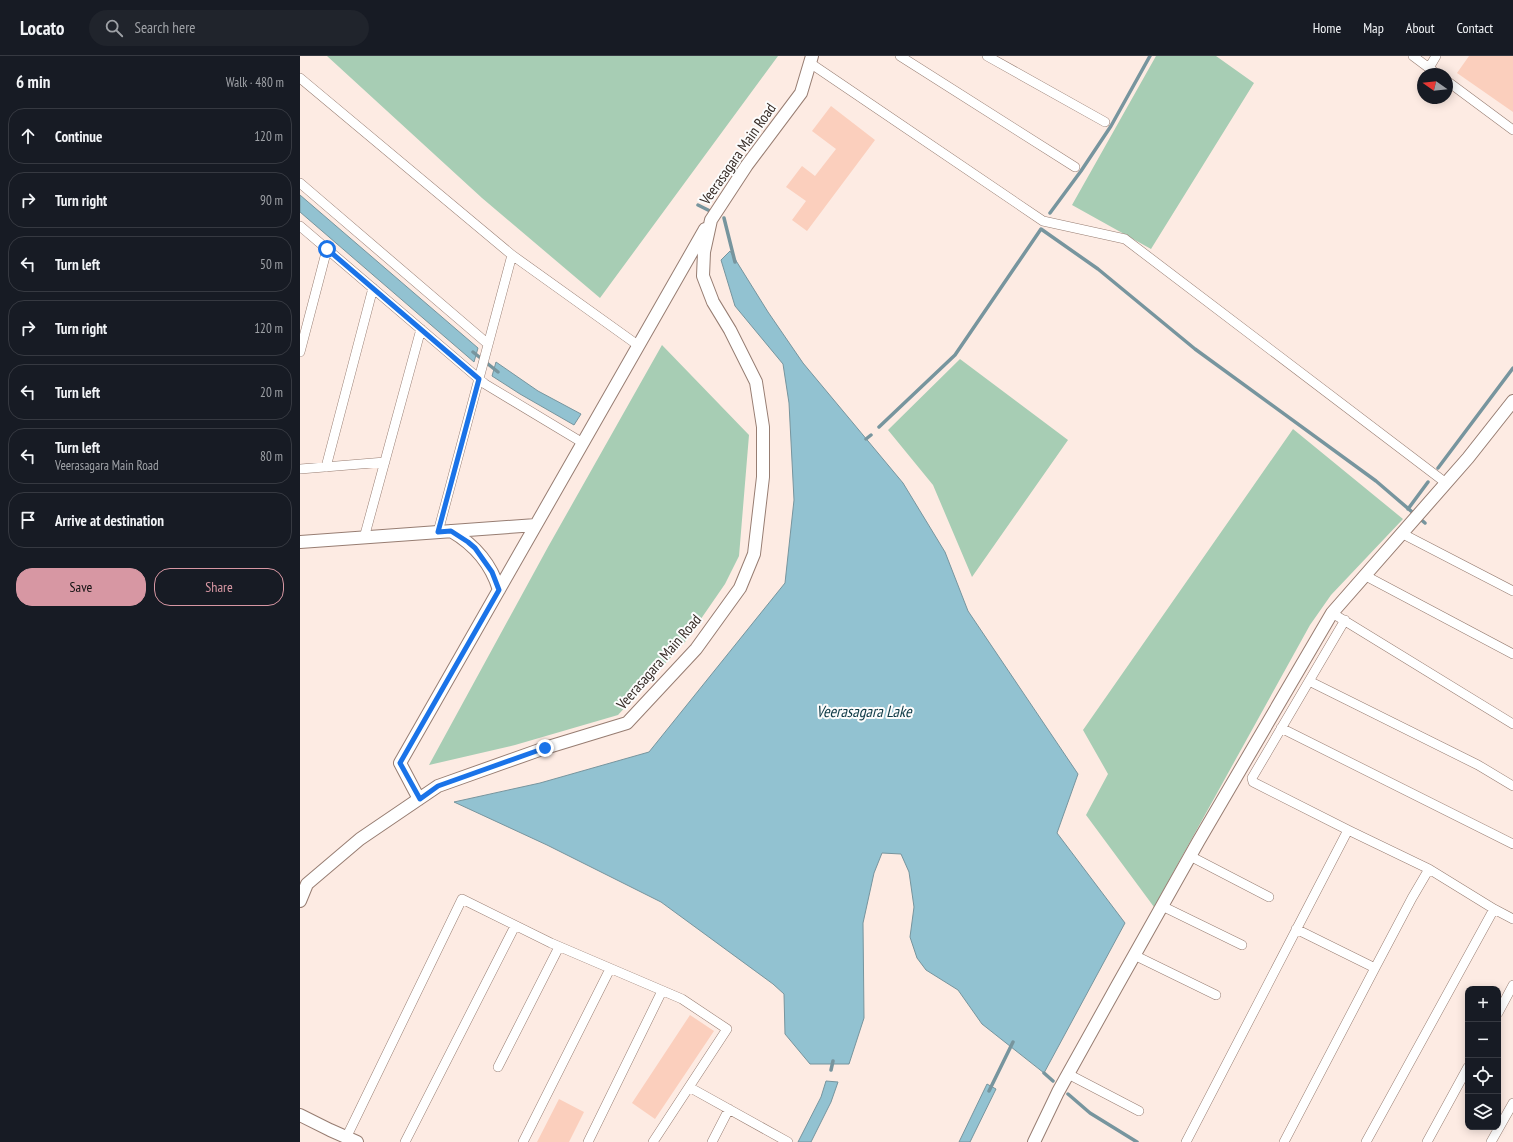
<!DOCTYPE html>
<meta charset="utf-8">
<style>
:root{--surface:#171b24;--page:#20242c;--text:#f1f3f6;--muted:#9ea1a6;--line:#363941;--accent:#d797a3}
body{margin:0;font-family:"PT Sans Narrow",sans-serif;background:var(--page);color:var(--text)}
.controls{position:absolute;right:12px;bottom:12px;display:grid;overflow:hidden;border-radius:8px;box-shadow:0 2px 10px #0003}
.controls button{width:36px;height:36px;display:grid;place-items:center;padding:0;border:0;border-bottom:1px solid var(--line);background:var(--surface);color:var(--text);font:20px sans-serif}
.compass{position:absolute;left:1117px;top:12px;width:36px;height:36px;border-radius:50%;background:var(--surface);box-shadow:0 2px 10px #0003;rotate:284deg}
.stop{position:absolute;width:12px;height:12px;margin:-9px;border:3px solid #1a73e8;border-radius:50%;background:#fff}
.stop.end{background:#1a73e8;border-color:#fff;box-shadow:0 1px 4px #0008}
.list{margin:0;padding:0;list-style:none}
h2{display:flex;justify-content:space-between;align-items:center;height:52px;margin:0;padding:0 16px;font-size:17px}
h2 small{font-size:13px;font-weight:400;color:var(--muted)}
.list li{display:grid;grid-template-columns:26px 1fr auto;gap:12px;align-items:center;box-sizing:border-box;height:56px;margin:0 8px 8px;padding:0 8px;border:1px solid var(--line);border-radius:16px}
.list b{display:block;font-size:15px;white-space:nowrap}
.list p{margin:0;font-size:13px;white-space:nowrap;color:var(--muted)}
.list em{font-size:13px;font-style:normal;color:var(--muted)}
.actions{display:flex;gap:8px;padding:12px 16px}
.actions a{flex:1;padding:9px 0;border:1px solid var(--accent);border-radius:16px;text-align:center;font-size:14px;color:var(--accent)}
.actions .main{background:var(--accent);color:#111}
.icon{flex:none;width:22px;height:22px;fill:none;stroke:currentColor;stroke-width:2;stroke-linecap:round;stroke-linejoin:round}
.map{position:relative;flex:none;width:1213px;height:1086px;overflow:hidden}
header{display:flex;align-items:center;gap:24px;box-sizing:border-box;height:56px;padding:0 20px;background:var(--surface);border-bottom:1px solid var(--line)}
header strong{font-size:19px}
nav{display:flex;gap:22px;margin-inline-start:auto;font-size:14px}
.search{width:280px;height:36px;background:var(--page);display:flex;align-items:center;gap:10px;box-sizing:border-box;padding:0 14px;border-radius:22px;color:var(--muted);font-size:15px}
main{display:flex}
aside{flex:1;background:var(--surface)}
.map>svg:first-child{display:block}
</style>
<header>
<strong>Locato</strong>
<div class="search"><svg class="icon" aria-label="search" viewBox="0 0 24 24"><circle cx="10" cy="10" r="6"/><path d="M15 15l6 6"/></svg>Search here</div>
<nav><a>Home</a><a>Map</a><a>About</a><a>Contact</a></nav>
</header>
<main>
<aside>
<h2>6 min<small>Walk · 480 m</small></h2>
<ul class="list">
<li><svg class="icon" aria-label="ahead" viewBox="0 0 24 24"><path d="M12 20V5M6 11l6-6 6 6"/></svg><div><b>Continue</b></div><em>120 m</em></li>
<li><svg class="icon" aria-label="right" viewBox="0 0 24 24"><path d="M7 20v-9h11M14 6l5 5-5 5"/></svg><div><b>Turn right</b></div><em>90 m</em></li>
<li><svg class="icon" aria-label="left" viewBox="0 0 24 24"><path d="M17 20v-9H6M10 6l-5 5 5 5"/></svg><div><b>Turn left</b></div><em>50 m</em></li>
<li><svg class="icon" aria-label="right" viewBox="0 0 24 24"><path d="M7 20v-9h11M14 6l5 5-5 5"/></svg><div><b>Turn right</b></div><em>120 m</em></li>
<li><svg class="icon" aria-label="left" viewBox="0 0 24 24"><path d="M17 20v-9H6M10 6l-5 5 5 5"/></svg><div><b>Turn left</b></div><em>20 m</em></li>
<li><svg class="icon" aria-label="left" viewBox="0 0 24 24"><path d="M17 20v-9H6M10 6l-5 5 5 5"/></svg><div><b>Turn left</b><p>Veerasagara Main Road</p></div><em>80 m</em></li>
<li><svg class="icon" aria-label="arrive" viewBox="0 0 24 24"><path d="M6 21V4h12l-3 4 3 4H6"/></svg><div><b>Arrive at destination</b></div></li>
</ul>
<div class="actions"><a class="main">Save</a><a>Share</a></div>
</aside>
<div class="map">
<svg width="1213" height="1086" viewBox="0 0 1213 1086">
<rect width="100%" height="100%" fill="#fdebe3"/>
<!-- green -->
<path fill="#a7cdb4" d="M27,0H478L300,242L182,142Z
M856,0H916L954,27L851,193L772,149Z
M362,289L449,379L439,500L425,528L385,586L318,659L215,689L129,709L248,491Z
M660,303L768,384L672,521L633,429L588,374Z
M993,373L1103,463L1031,539L1010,569L854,851L786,759L808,718L783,674Z"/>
<!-- water -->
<path fill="#92c2d1" stroke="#77959e" d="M0,139L178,292L174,306L0,156Z
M430,195L468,256L503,307L603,427L645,496L668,555L778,718L757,777L825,867L744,1017L682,968L658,934L626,914L617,902L610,881L614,851L609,816L601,798L582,797L574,817L563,867L564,962L549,1008H510L485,978L484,938L473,928L361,846L247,789L154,746L240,727L349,696L485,527L494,444L489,347L483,308L435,250L421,204Z
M196,306L238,335L281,358L274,369L220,338L192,320Z
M526,1025L538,1026L531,1046L511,1086H498L521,1041Z
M687,1028L696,1033L670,1086H659Z"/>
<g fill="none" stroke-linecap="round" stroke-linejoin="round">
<!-- stream -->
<path stroke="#77959e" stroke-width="3.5" d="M398,149L410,155
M750,157L781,115L811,70L850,0
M424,162L435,206
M173,296L198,316
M579,371L655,299L741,173L798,213L895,293L1076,425L1125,467
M566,383L571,379
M1138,412L1213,312
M1108,453L1128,426
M531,1014L533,1005
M744,1017L753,1025
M689,1035L713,986
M768,1038L790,1057L837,1086"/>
</g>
<!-- building -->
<path fill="#fbcfbd" d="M1169,0H1213V56L1157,17Z
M531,50L575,84L507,175L492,164L506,145L486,131L502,110L515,120L536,93L512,75Z
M390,959L414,975L355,1063L332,1047Z
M259,1043L284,1056L269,1086H237Z"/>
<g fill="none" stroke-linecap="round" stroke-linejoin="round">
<defs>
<path id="minor" d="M600,0L775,111
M687,0L805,66
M1113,0L1137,18
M510,7L743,165L825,183L1146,427
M1129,12L1136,0
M0,22L212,199L339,290
M1147,25L1213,74
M0,127L188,288
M0,170L185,328L283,387
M0,296L27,193
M26,411L73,232
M0,413L85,406
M138,476L212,199
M1101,477L1213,535
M64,482L121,273
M1064,519L1213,598
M1032,557L1213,668
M1009,625L1178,709L1213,730
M981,672L1213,788
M1048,774L1129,813L1112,842L1075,912
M890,800L969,841
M862,850L942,889
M1194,853L1213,863
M834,899L916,939
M1198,957L1213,929
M198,1011L259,891
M768,1018L839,1055
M389,1031L488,1086
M46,1082L162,843L251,887L382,943L427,973L353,1086
M105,1086L215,870
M223,1086L310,913
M288,1086L362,935
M412,1086L429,1053
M886,1086L1048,774L953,726L952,722L1045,564
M984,1086L1075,912L996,873
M1066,1086L1194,853L1129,813
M1127,1086L1168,1011
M1191,1086L1213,1047"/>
<path id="tertiary" d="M151,475C175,489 191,507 199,534
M0,486L236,469
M119,743L100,707L405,173
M0,845L7,828L60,783L138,730L245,692L327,667L396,593L440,532L454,498L463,421V371L456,326L430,274L413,246L403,220L404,196L411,164L447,109L501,37L512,0
M0,1059L30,1074L57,1086
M734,1086L758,1036L817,930L898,786L1032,557L1168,402L1213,345"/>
</defs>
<!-- minor casing -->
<use href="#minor" stroke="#977d72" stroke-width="10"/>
<!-- tertiary casing -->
<use href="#tertiary" stroke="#977d72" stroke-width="14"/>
<!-- minor -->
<use href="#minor" stroke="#fff" stroke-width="9"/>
<!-- tertiary -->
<use href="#tertiary" stroke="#fff" stroke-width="12"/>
</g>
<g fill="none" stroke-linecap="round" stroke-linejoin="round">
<!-- route -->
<path stroke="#1a73e8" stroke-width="5" d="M27,193L179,323L138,476L151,475L168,486L175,492L192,516L199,534L100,707L120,743L138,730L245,692"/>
</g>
<g text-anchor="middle" stroke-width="4" stroke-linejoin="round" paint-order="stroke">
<!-- street labels -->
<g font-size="15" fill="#382d28" stroke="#fcfcfc">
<text transform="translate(438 98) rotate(-55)" y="5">Veerasagara Main Road</text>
<text transform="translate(359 606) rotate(-49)" y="5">Veerasagara Main Road</text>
</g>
<!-- water labels -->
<g font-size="16" font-style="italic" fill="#0e3a46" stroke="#fcfcfc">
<text x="564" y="661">Veerasagara Lake</text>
</g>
</g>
</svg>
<div class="controls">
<button>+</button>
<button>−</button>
<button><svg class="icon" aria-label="locate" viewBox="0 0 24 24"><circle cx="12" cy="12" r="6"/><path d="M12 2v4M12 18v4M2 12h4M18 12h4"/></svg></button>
<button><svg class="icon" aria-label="layers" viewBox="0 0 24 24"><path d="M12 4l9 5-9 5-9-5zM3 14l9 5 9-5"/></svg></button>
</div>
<svg class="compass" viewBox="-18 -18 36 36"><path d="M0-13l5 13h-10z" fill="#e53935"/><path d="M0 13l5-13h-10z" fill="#9ea1a6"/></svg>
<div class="stop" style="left:27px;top:193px"></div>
<div class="stop end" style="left:245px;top:692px"></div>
</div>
</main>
